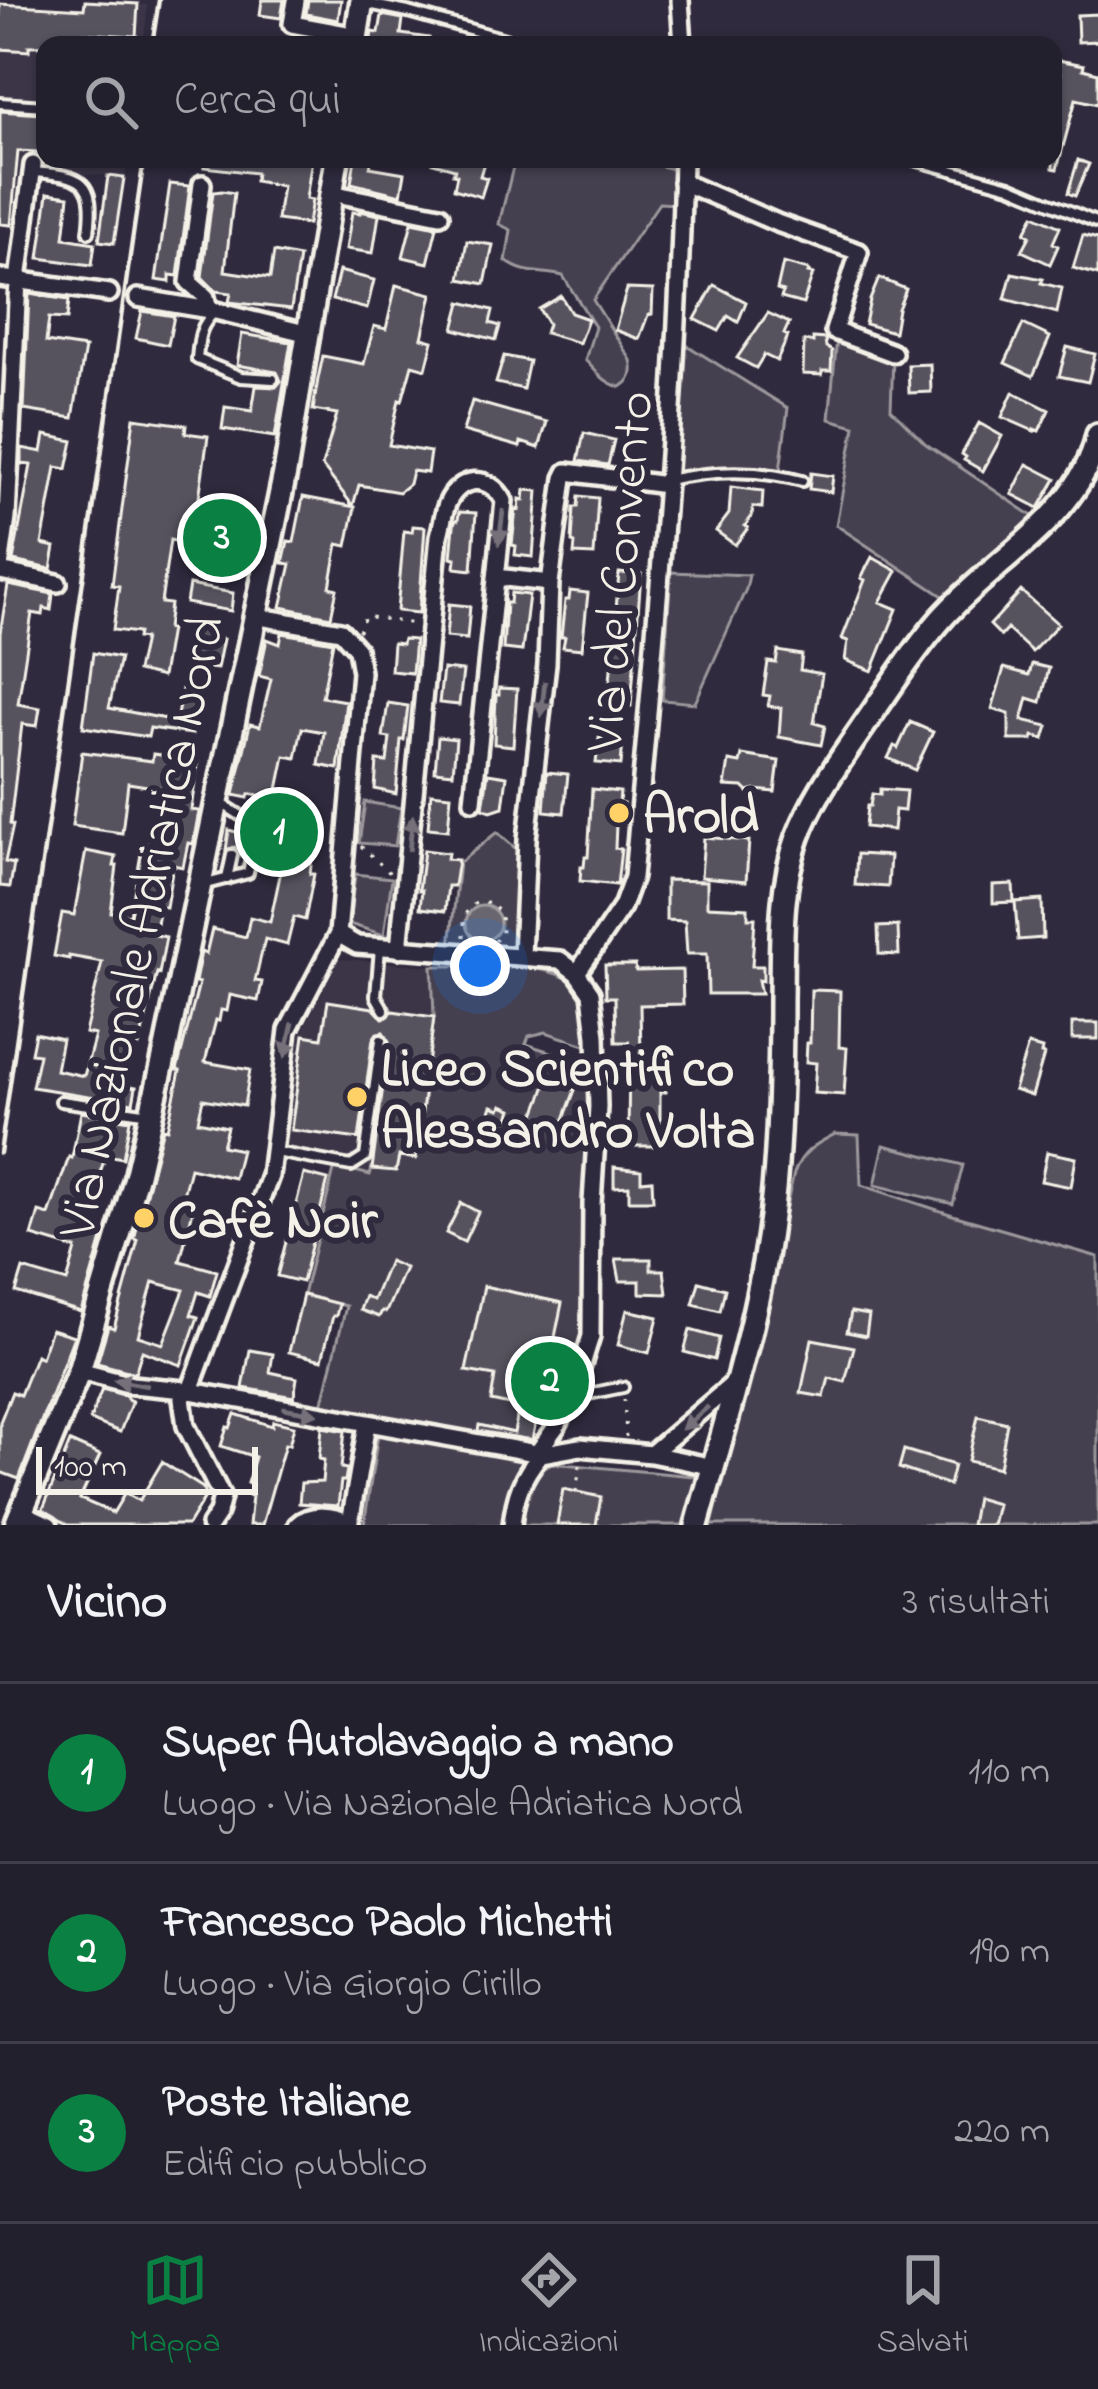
<!DOCTYPE html>
<html lang="it">
<meta charset="utf-8">
<style>
:root{--surface:#23202e;--page:#2b2836;--text:#f1f3f6;--muted:#a3a3aa;--line:#403e4a;--accent:#0b8043}
body{margin:0;font-family:"Indie Flower",sans-serif;background:var(--page);color:var(--text)}
.scale{position:absolute;left:36px;bottom:30px;width:222px;box-sizing:border-box;padding-left:12px;border:6px solid #f4f1e8;border-top:0;font-size:33px;line-height:42px;white-space:nowrap;color:#f4f1e8;-webkit-text-stroke:9px #2f2a3d;paint-order:stroke}
.you{position:absolute;left:480px;top:966px;width:42px;height:42px;margin:-30px;border:9px solid #fff;border-radius:50%;background:#1a73e8;box-shadow:0 0 0 18px #1a73e833}
.badge{display:grid;place-items:center;width:78px;height:78px;border-radius:50%;background:var(--accent);color:#fff;font-size:39px;font-weight:700}
.pin{position:absolute;translate:-50% -50%;border:6px solid #fff;box-shadow:0 3px 12px #0006}
.list{margin:0;padding:0;list-style:none}
h2{display:flex;justify-content:space-between;align-items:center;height:156px;margin:0;padding:0 48px;font-size:51px}
h2 small{font-size:39px;font-weight:400;color:var(--muted)}
.list li{display:grid;grid-template-columns:78px 1fr auto;gap:36px;align-items:center;box-sizing:border-box;height:180px;padding:0 48px;border-top:3px solid var(--line)}
.list b{display:block;font-size:45px;white-space:nowrap}
.list p{margin:0;font-size:39px;white-space:nowrap;color:var(--muted)}
.list em{font-size:39px;font-style:normal;color:var(--muted)}
.icon{flex:none;width:66px;height:66px;fill:none;stroke:currentColor;stroke-width:2;stroke-linecap:round;stroke-linejoin:round}
.map{position:relative;flex:none;width:1098px;height:1525px;overflow:hidden}
.search{position:absolute;background:var(--surface);box-shadow:0 3px 9px #0004;left:36px;right:36px;top:36px;height:132px;display:flex;align-items:center;gap:30px;box-sizing:border-box;padding:0 42px;border-radius:24px;color:var(--muted);font-size:45px}
.sheet{height:696px;background:var(--surface)}
nav{display:flex;justify-content:space-around;align-items:center;box-sizing:border-box;height:168px;border-top:3px solid var(--line);background:var(--surface);font-size:33px;color:var(--muted)}
nav a{display:grid;justify-items:center;gap:6px}
nav .on{color:var(--accent)}
.map>svg:first-child{display:block}
</style>
<div class="map">
<svg width="1098" height="1525" viewBox="0 0 1098 1525">
<rect width="100%" height="100%" fill="#2f2a3d"/>
<filter id="ink" filterUnits="userSpaceOnUse"><feTurbulence type="fractalNoise" baseFrequency=".00833" numOctaves="2"/><feDisplacementMap in="SourceGraphic" scale="24" xChannelSelector="R" yChannelSelector="G"/><feConvolveMatrix kernelMatrix="1 2 1 2 8 2 1 2 1" color-interpolation-filters="sRGB"/></filter>
<g filter="url(#ink)">
<!-- built -->
<path fill="#3b3647" d="M85,1L148,5L143,45H45V159H128L125,177L0,167V10L84,17Z
M339,959L432,966L434,1017L415,1159L396,1171L371,1175L283,1156L298,1040Z"/>
<!-- green -->
<path fill="#454050" stroke="#9c989c" stroke-width="3" d="M515,159H634L676,170V204L659,203L593,300L631,360C634,373 632,380 621,387C605,384 596,371 585,360L595,327L563,276C542,270 525,276 506,261L511,230L499,224Z
M837,338L893,358L891,409L926,444L1034,517L949,600L836,525L855,426L829,419Z
M685,344L788,408L780,471L708,468L674,476Z
M671,572L749,575L746,589L695,703L662,700Z
M365,802L401,808L395,846L359,843Z
M497,832L522,854L519,953L450,946L459,863Z
M355,874L392,878L384,935L349,924Z
M432,966C470,967 558,957 582,991C591,1005 591,1032 594,1048L546,1032L529,1036L526,1044L594,1066L583,1347L554,1342L561,1303L484,1287L467,1370L495,1376L519,1407L514,1433L480,1425L477,1438L321,1410L346,1306L303,1295L335,1166L370,1175L372,1169L396,1171L399,1156L416,1158L434,1017Z
M835,1134L859,1135L861,1185L956,1216L1098,1257V1525H712L794,1173C802,1151 816,1144 835,1134Z
M884,1145L963,1165L953,1204L875,1185Z
M378,1434L529,1462L506,1525H364Z
M552,1463L694,1476L699,1484L689,1525H516C524,1499 526,1475 552,1463Z"/>
<!-- water -->
<path fill="#6a6670" stroke="#a19ea0" stroke-width="3" d="M466 923a17 17 0 1 1 34 0a17 17 0 1 1-34 0Z"/>
<!-- building -->
<path fill="#56525f" stroke="#f4f1e8" stroke-width="3" fill-rule="evenodd" d="M262,0H284L281,18L260,15Z
M308,0H341L338,20L306,14Z
M85,1L138,4L136,36L84,33L83,45L29,46V51L0,49V4L84,9Z
M1098,14V41L1078,42L1077,15Z
M382,15L403,19L401,34L429,38L428,45H370L372,32L379,33Z
M1053,59L1084,65L1083,69L1098,73V104L1076,99L1057,169L1053,168V112L1061,83L1058,82L1061,73L1053,71Z
M0,111L41,114L39,152L18,151L11,225L0,224Z
M205,159H312L306,199L312,200L308,224L277,220L282,186L255,181L256,173L204,167Z
M355,159H372L370,167L405,173L401,195L351,183Z
M434,159H485L480,176L487,178L481,197L454,189L457,175L453,174L455,169L433,163Z
M1078,160L1089,164L1075,196L1068,193Z
M108,176L124,178L114,243L99,241Z
M170,184L190,186L178,276L170,275V282L156,280Z
M222,191L234,193L225,271L270,278L274,252L299,257L291,309L229,302L231,293L216,291L202,277L213,192Z
M48,193L69,196L64,238L95,243L92,265L39,258Z
M360,211L379,215L373,253L346,249L352,212L360,213Z
M1034,215L1060,227L1053,243L1058,246L1050,264L1022,251L1030,236L1025,233Z
M412,222L437,227L428,263L403,257Z
M1083,235L1098,239V275L1073,268Z
M467,241L493,245L485,284L460,279Z
M783,263L809,270L808,273L813,274L803,304L781,298L783,292L777,290Z
M339,271L374,280L367,309L332,300Z
M1012,273L1043,279L1041,283L1062,288L1057,313L1005,299Z
M879,278L906,289L898,309L894,332L865,324L870,300Z
M396,285L432,294L422,338L433,341L426,369L412,365L402,401L399,400L389,445L430,452L427,473L412,471L409,484L399,492L359,485L353,506L322,466L337,414L313,410L318,379L323,356L364,364L374,326L386,329Z
M714,285L746,302L738,322L728,316L719,331L695,319Z
M627,289L653,290L652,314L648,315L639,339L615,330Z
M29,294L69,300L67,319L49,318L46,342L85,348L73,418L24,410Z
M561,296L571,313L588,319L579,343L545,333L548,324L539,309Z
M461,302L493,310L490,323L500,326L496,340L454,329Z
M142,311L174,316L168,345L136,338Z
M768,313L789,323L784,334L788,336L777,361L764,355L756,368L737,358Z
M1023,324L1050,337L1033,376L1005,363Z
M242,334L291,342L275,437L222,429L225,407L252,411L256,386L276,387L281,381L277,372L237,365Z
M813,338L825,339L826,347L832,351L831,371H822V375L803,374L804,341L813,342Z
M1067,347L1095,354L1088,382L1059,376Z
M504,356L529,361L523,389L496,383Z
M930,364L931,392L909,393L908,365Z
M1013,392L1049,410L1039,431L1034,429V431L1002,417Z
M472,401L547,422L539,448L521,442L520,447L463,431Z
M134,418L186,425L185,433L208,436L197,512L229,518L220,566L190,561L194,545L170,540L161,603L170,604L167,629H170L162,677L137,671L144,639L137,638L138,633L113,630L119,586L112,585Z
M979,423L1002,436L983,471L964,460L966,457L962,454Z
M584,433L614,440L608,465L578,461Z
M45,435L73,441L67,469L56,467L42,544L55,547L51,569L13,561L31,465L22,464V448L42,452Z
M1027,464L1056,479L1039,508L1012,494Z
M811,473L833,476L831,492L809,489Z
M731,487L763,491L762,508L753,507L752,516L745,526L748,528L735,545L716,531L729,514Z
M525,490L538,491L533,557L515,555L516,546L512,545L516,509L519,510L520,499L524,500Z
M579,496L598,498L594,555L574,554L575,543L572,542L574,507H578Z
M303,497L355,507L347,546L338,544L330,587L337,589L331,617L281,607L291,564L283,563L288,541L294,542Z
M459,512L476,513L472,570L455,568L456,558L451,557L454,526L455,520H458Z
M413,526L425,527L419,613L397,611L404,531L412,532Z
M872,557L897,571L880,602L897,609L872,671L845,660L848,641L842,639L865,580L861,578Z
M619,573L641,574L631,706L608,705Z
M8,585L53,594L51,610L44,608L43,615L32,613L18,704L40,708L37,726L22,724L10,824L13,825L5,862L14,864L10,887L0,886V633Z
M189,585L233,593L231,611L186,603Z
M570,591L588,593L582,649L563,647L565,637H561L565,600H569Z
M1021,591L1058,624L1032,652L1007,629L1001,636L990,625Z
M511,593L529,595L522,651L503,649L506,603H510Z
M449,604L470,606L467,639L446,637Z
M193,629L216,633L215,637L223,639L217,669L186,666Z
M282,633L333,642L322,697L346,701L338,769L319,765L324,732L302,728L296,758L285,756L276,799L249,794L248,798L234,795L250,724L260,726L271,679L259,676L267,639L280,644Z
M403,639L415,640L412,673L391,671L393,643L402,644Z
M778,651L802,655L800,670L822,674L814,723L825,726L821,745L779,737L781,708L768,706L770,696L763,695L768,662L776,663Z
M93,653L120,658L109,708L176,721L182,689L198,692L192,734L150,728L148,737L83,727Z
M1032,664L1049,668L1041,702L1028,698L1022,720L1048,726L1044,739L1033,736L1032,740H1009V714L992,709L1004,668L1029,675Z
M443,669L463,671L459,705L439,703Z
M499,688L517,689L513,746L494,744L496,695H499Z
M388,703L408,706L404,740H401L396,794L375,789L377,761L387,762L390,738L383,737Z
M910,722L933,732L915,770L888,758L894,746L898,748Z
M438,737L456,739L453,773L435,771Z
M599,738L623,740L621,765L596,763Z
M82,752L152,761L153,754L198,760L191,810L199,811L193,844L188,843L183,867L173,865L166,907L160,906L155,935L166,937L159,974L157,973L139,1046L130,1043L119,1084L136,1087L133,1103L32,1087L39,1054L31,1053L35,1033L62,1039L56,1070L84,1076L95,1035L85,1033L102,962L69,956V959L54,956L62,913L74,915L86,851L116,857L114,866H117L111,912L130,915L143,843L151,844L160,788L128,783L122,833L72,826Z
M742,755L779,761L775,792L756,790L748,792L743,787L725,786L729,761L740,763Z
M547,772L568,774L564,813L544,811Z
M488,773L507,776L503,807L491,811L483,808Z
M592,789L620,792L619,803L623,804L622,819L616,825L615,848L621,849L617,885L580,881L581,867H584L585,857H588Z
M880,789L906,791L904,811L895,810L893,830L865,827L867,806H870L872,794L880,795Z
M431,793L451,795L448,830L428,828Z
M273,810L298,814V811L317,813L310,874H314L305,920L294,917L287,945L265,939L255,981L262,982L258,1001L230,995L227,1011L221,1010L219,1021L216,1020L205,1062L250,1070L244,1106L203,1099L198,1121L227,1127L222,1146L241,1150L234,1178L190,1168L182,1199L195,1202L180,1261L217,1271L210,1296L198,1292L191,1315L198,1317L181,1365L142,1351L135,1373L97,1363L108,1326L114,1328L138,1240L134,1239L163,1128L167,1129L180,1071L177,1070L199,983L195,982L201,952L206,954L212,929L246,937L250,917L270,922L282,866L259,860L254,851L247,852L243,857L235,847L226,850L229,830L247,835L252,844L259,843L263,838L269,839ZM153,1282L184,1290L163,1344L138,1336Z
M704,837L749,841L746,881L701,877Z
M424,850L448,853L447,859L458,860L454,886H448L445,911L420,908L422,890H419Z
M857,854L890,856L888,887L855,885Z
M666,880L707,881V906L748,908V918H755L752,966H763V981L758,980L761,994H708L707,954H687L685,921L666,920Z
M1013,884L1014,902L993,903V885Z
M1042,900L1043,938L1018,940L1015,902Z
M898,926L899,955L879,954L878,927Z
M605,965H635L636,971L682,970L683,1004L640,1005L641,1057H645V1062L667,1063L666,1092H660V1124H657L656,1146H628L629,1042H616L615,997H606Z
M811,990L840,991L839,1047L847,1048L844,1095L814,1093L816,1063L806,1062L807,1043H810Z
M328,1001L373,1008L383,1018L389,1016L392,1011L434,1017L416,1159L399,1156L396,1171L372,1169L389,1041L383,1032L377,1033L373,1039L359,1139L291,1130L304,1035L322,1038Z
M1072,1023H1098V1039H1072Z
M1028,1045L1042,1049L1041,1054L1044,1055L1032,1096L1014,1090Z
M548,1080L575,1090L561,1127L534,1117Z
M502,1105L512,1109L499,1147L480,1141L492,1106L500,1109Z
M81,1112L130,1120L123,1158L106,1155L82,1225L104,1232L81,1312L16,1292L23,1269L67,1282L76,1249L32,1236L39,1212L49,1215L69,1157L72,1158Z
M1047,1152L1076,1158L1071,1187L1041,1181Z
M614,1167L641,1170V1181L652,1180L653,1200H629V1186L614,1187Z
M304,1174L328,1180L302,1282L277,1276Z
M461,1203L478,1212L464,1242L446,1233Z
M616,1259H651V1270H664L667,1294L640,1293V1281H620Z
M389,1261L405,1268L386,1312L382,1311L379,1317L360,1310L365,1296L373,1300Z
M699,1282L725,1289L720,1311L693,1304Z
M484,1286L562,1303L554,1342L575,1346L571,1359L550,1357L532,1440L478,1431L479,1425L514,1433L519,1407L491,1401L495,1376L466,1371Z
M303,1295L339,1304L336,1316H333L322,1360L289,1352Z
M627,1310L658,1317L649,1353L618,1345Z
M851,1312L869,1315L866,1336L847,1332Z
M51,1329L74,1336L19,1479L0,1472V1422L12,1392L20,1395L36,1355L41,1358Z
M690,1330L719,1338L714,1360L684,1352Z
M812,1339L854,1347L845,1382L829,1378L824,1397L801,1393Z
M250,1350L273,1354L270,1372L297,1378L294,1397L243,1388Z
M102,1389L127,1396V1399L132,1401L120,1432L90,1420Z
M235,1414L272,1426L273,1421L294,1426L289,1445L285,1444L262,1525H249L252,1496L248,1495L252,1485L247,1483L255,1457L221,1446L227,1427L230,1428Z
M978,1416L1007,1423L999,1468L968,1461Z
M322,1427L345,1431L341,1468L347,1469L345,1481H341L338,1506L299,1503L301,1483L322,1482L324,1460L319,1459Z
M70,1442L100,1455L80,1499L113,1513L125,1493L139,1501L162,1462L203,1488L205,1497L188,1525H68L43,1509Z
M904,1450L954,1465L949,1485L899,1468Z
M563,1489L601,1497L596,1525H557Z
M976,1498L997,1504L992,1525H971Z"/>
<g fill="none" stroke-linecap="round" stroke-linejoin="round">
<defs>
<path id="lane" d="M363,3L408,12L526,45
M0,103L45,106
M911,159L1010,186L1098,223
M34,172C82,176 96,179 89,232
M215,312C199,326 199,339 197,359L241,377L273,379
M668,480C714,470 756,469 802,481
M221,803L257,826L255,836
M227,879L232,855
M202,885L248,873L251,859
M380,948L376,996L384,1010
M61,1101L150,1114
M275,1152L351,1166L365,1157L381,1040
M574,1397L623,1387"/>
<path id="street" d="M680,0L683,45
M296,1L292,24L357,36
M682,182L777,223L859,252L834,331L893,353
M202,184L189,282L206,297L209,310
M331,193L440,215
M0,278L109,293
M138,298L216,311L309,334
M0,567L7,518L18,280L33,165
M0,571L58,583
M496,577L550,583
M338,934L357,945L560,960L577,973L591,993L596,1036L598,1107L592,1203L591,1336L572,1397L558,1424L540,1449L541,1454C522,1477 515,1495 512,1525
M399,949L439,536C442,526 443,514 447,504C459,476 489,473 504,501L473,801
M522,956L527,839L547,664L550,583L564,478L567,472L666,485
M577,973L622,907L633,877C655,638 678,399 683,159
M79,1371L132,1385L185,1390L541,1454L580,1447L651,1454L714,1467
M651,1454L735,1382
M21,1512L49,1525
M350,1523L367,1424
M210,1525L218,1513L222,1497L186,1426L182,1398L192,1385L270,1176L288,1030L338,934L361,672L357,649L341,631L254,616
M297,1525C311,1512 333,1515 350,1523V1525"/>
<path id="secondary" d="M355,45L362,0
M16,1525L79,1371L137,1174L164,1058L285,473L337,159
M697,1525C727,1415 764,1304 774,1189C780,1126 781,1062 781,999C782,945 779,889 798,837C814,794 842,758 867,721C891,686 914,650 942,618C995,558 1079,518 1098,435"/>
</defs>
<!-- lane casing -->
<use href="#lane" stroke="#f4f1e8" stroke-width="16"/>
<!-- street casing -->
<use href="#street" stroke="#f4f1e8" stroke-width="24"/>
<!-- secondary casing -->
<use href="#secondary" stroke="#f4f1e8" stroke-width="30"/>
<!-- path -->
<path stroke="#f4f1e8" stroke-width="3" stroke-dasharray="3 9" stroke-linecap="butt" d="M358,631L363,626L364,616L415,624
M361,846L392,875
M464,937V915L474,904L490,903L501,913L502,933L495,941
M624,1399L626,1437
M576,1492L581,1460"/>
<!-- lane -->
<use href="#lane" stroke="#2f2a3d" stroke-width="8"/>
<!-- street -->
<use href="#street" stroke="#2f2a3d" stroke-width="15"/>
<!-- secondary -->
<use href="#secondary" stroke="#2f2a3d" stroke-width="21"/>
<!-- rail -->
<path stroke="#f4f1e8" stroke-width="4.5" d="M152,45L159,0
M0,1153L144,159"/>
</g>
<!-- one-way arrows -->
<defs><path id="oneway-solid" d="M-6-.8H1V-3.2L6.5 0L1 3.2V.8H-6Z" transform="scale(3)"/></defs>
<g fill="#747079">
<use href="#oneway-solid" transform="translate(501 527) rotate(97)"/>
<use href="#oneway-solid" transform="translate(543 699) rotate(96)"/>
<use href="#oneway-solid" transform="translate(411 833) rotate(-84)"/>
<use href="#oneway-solid" transform="translate(289 1040) rotate(103)"/>
<use href="#oneway-solid" transform="translate(131 1383) rotate(-170)"/>
<use href="#oneway-solid" transform="translate(300 1411) rotate(10)"/>
<use href="#oneway-solid" transform="translate(695 1418) rotate(139)"/>
</g>
</g>
<!-- markers -->
<g fill="#ffd166" stroke="#2f2a3d" stroke-width="4.5">
<circle cx="619" cy="813" r="12"/>
<circle cx="357" cy="1097" r="12"/>
<circle cx="144" cy="1218" r="12"/>
</g>
<g text-anchor="middle" stroke-width="12" stroke-linejoin="round" paint-order="stroke">
<!-- street labels -->
<g font-size="54" fill="#f4f1e8" stroke="#2f2a3d">
<text transform="translate(617 571) rotate(-85)" y="19">Via del Convento</text>
<text transform="translate(139 926) rotate(-78)" y="19">Via Nazionale Adriatica Nord</text>
</g>
<!-- poi labels -->
<g font-size="54" font-weight="bold" fill="#f4f1e8" stroke="#2f2a3d" text-anchor="start">
<text x="643" y="832">Arold</text>
<text x="381" y="1085">Liceo Scientifico<tspan x="381" dy="62">Alessandro Volta</tspan></text>
<text x="168" y="1237">Cafè Noir</text>
</g>
</g>
</svg>
<div class="scale">100 m</div>
<div class="you"></div>
<div class="pin badge" style="left:279px;top:832px">1</div>
<div class="pin badge" style="left:550px;top:1381px">2</div>
<div class="pin badge" style="left:222px;top:538px">3</div>
<div class="search"><svg class="icon" aria-label="search" viewBox="0 0 24 24"><circle cx="10" cy="10" r="6"/><path d="M15 15l6 6"/></svg>Cerca qui</div>
</div>
<section class="sheet">
<h2>Vicino<small>3 risultati</small></h2>
<ul class="list">
<li><span class="badge">1</span><div><b>Super Autolavaggio a mano</b><p>Luogo · Via Nazionale Adriatica Nord</p></div><em>110 m</em></li>
<li><span class="badge">2</span><div><b>Francesco Paolo Michetti</b><p>Luogo · Via Giorgio Cirillo</p></div><em>190 m</em></li>
<li><span class="badge">3</span><div><b>Poste Italiane</b><p>Edificio pubblico</p></div><em>220 m</em></li>
</ul>
</section>
<nav>
<a class="on"><svg class="icon" aria-label="map" viewBox="0 0 24 24"><path d="M3 6l6-2 6 2 6-2v14l-6 2-6-2-6 2zM9 4v14M15 6v14"/></svg>Mappa</a>
<a><svg class="icon" aria-label="directions" viewBox="0 0 24 24"><path d="M12 3l9 9-9 9-9-9zM9 14v-3h6M13 9l2 2-2 2"/></svg>Indicazioni</a>
<a><svg class="icon" aria-label="saved" viewBox="0 0 24 24"><path d="M7 4h10v16l-5-4-5 4z"/></svg>Salvati</a>
</nav>
